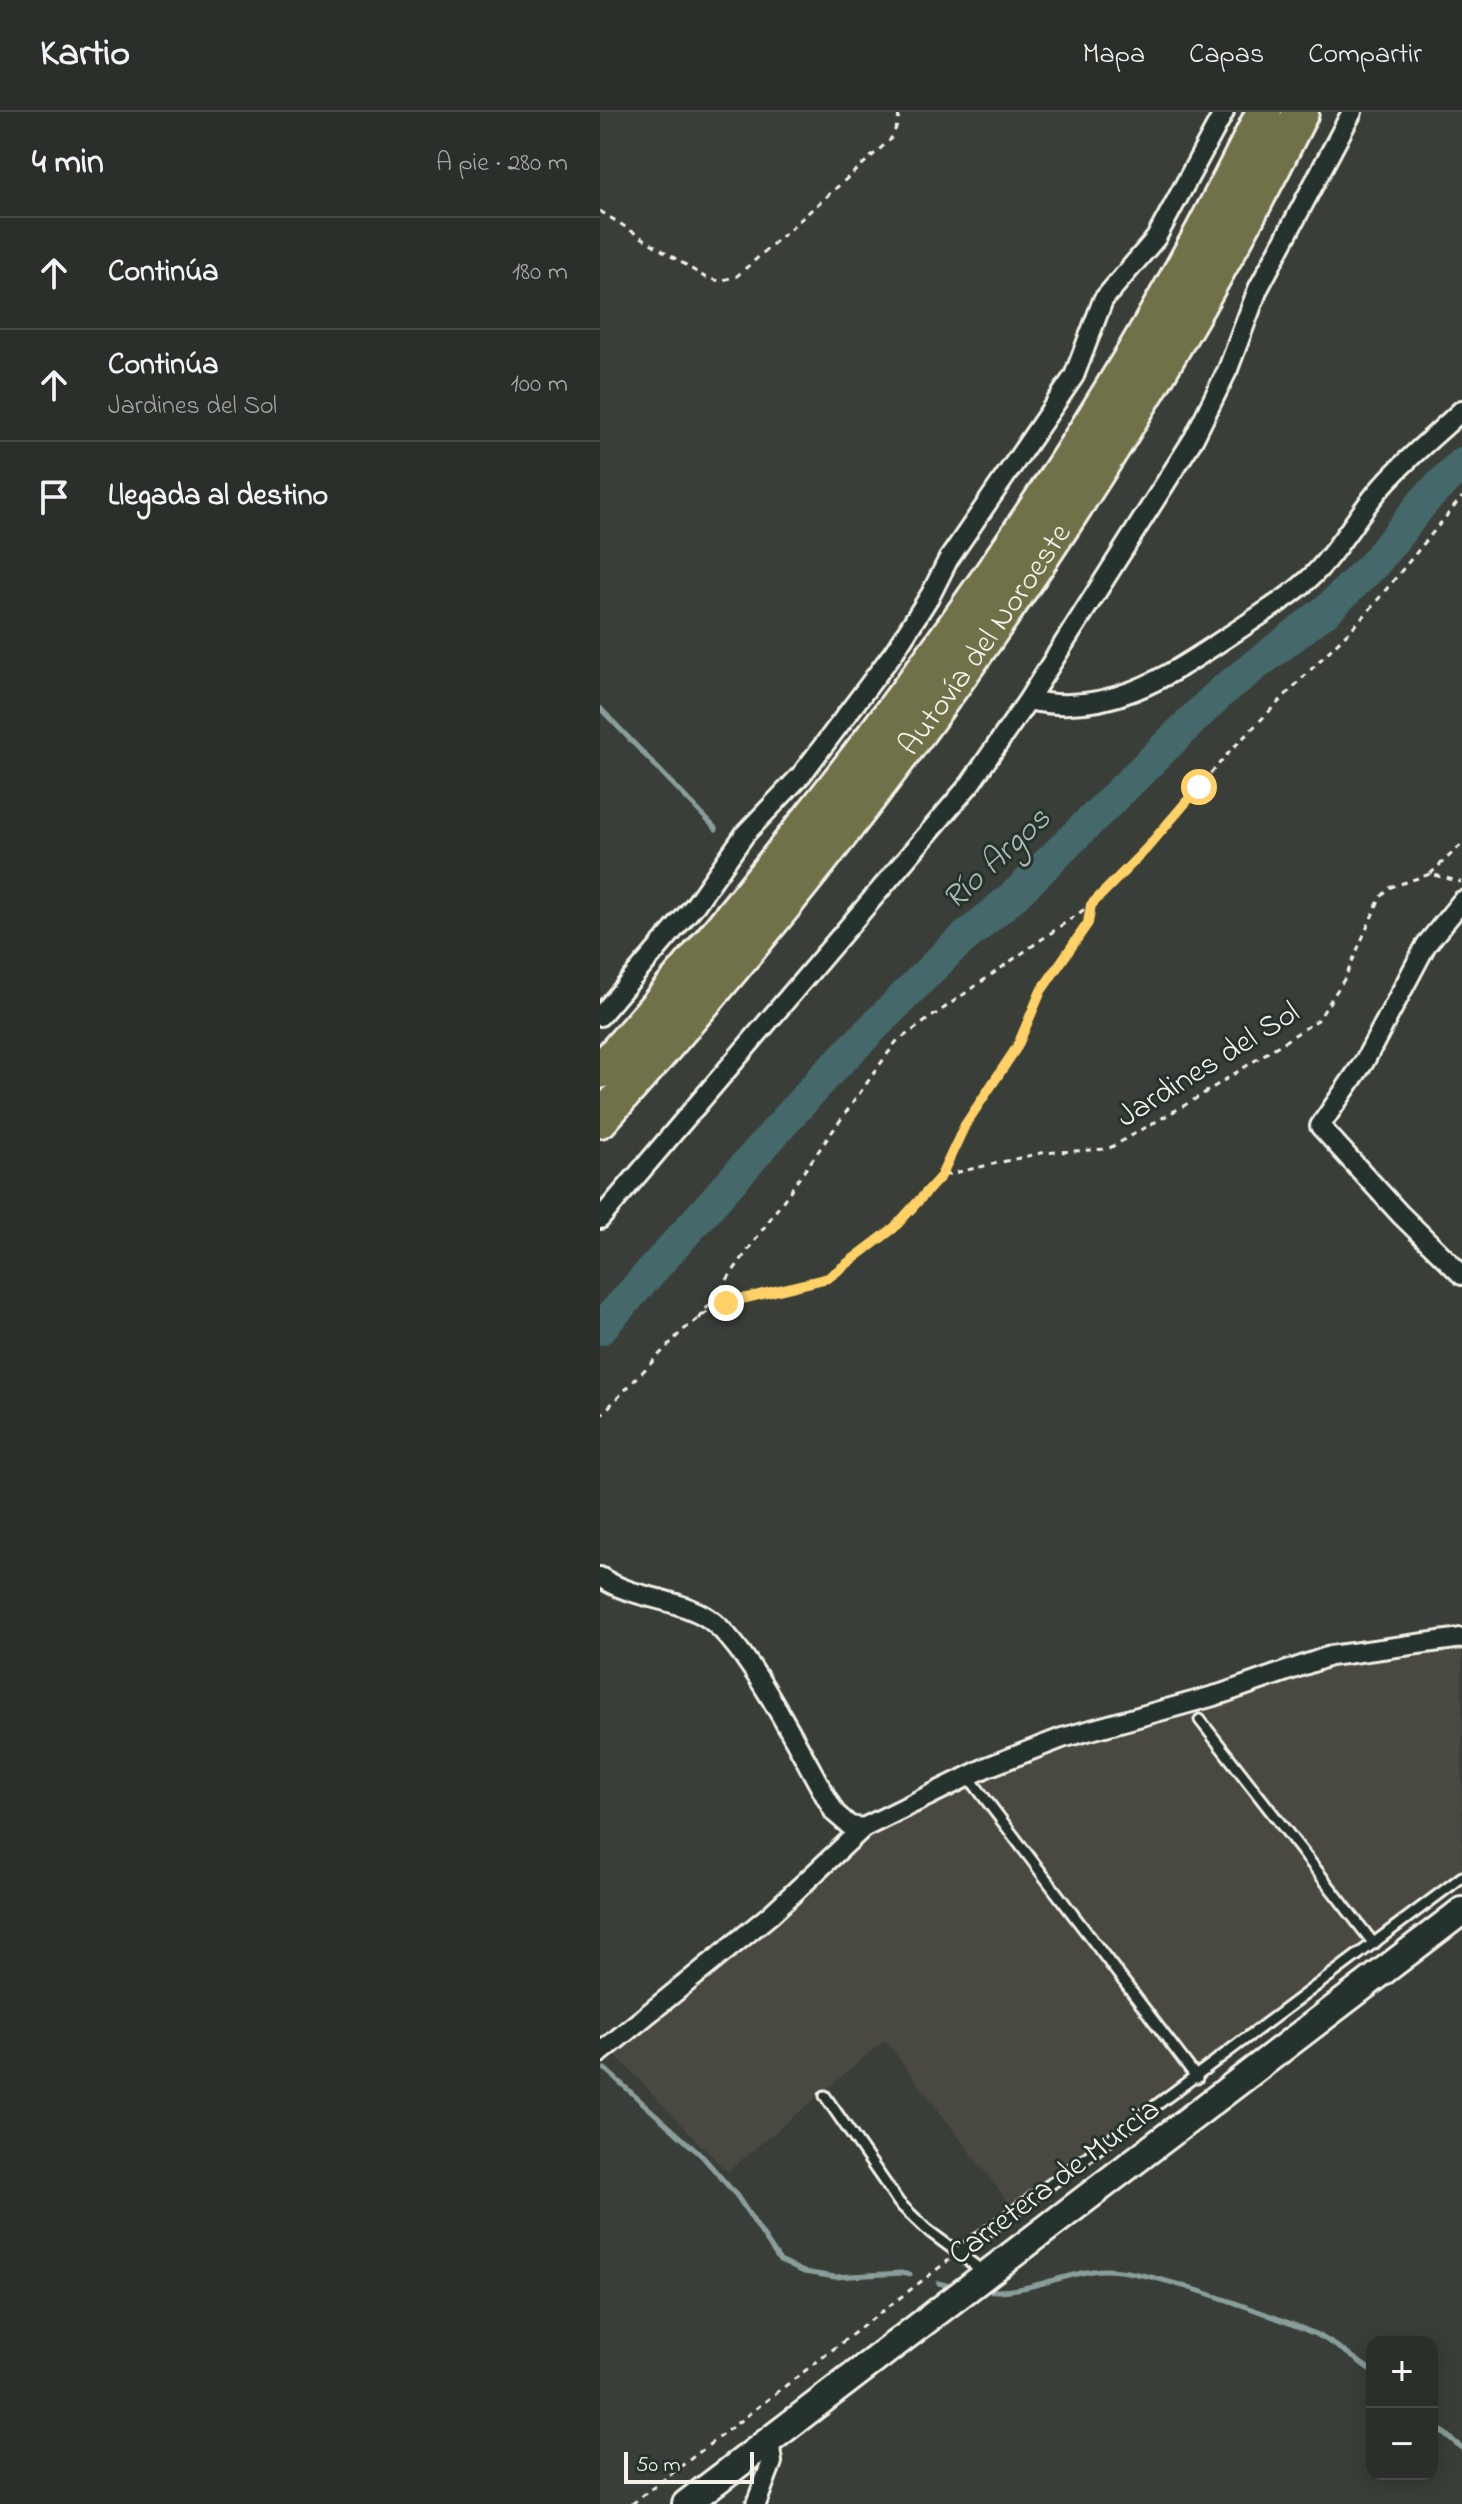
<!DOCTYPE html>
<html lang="es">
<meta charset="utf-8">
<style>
:root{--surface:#2b2f2a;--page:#333732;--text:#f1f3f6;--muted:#a6a9a8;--line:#474a47}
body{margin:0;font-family:"Indie Flower",sans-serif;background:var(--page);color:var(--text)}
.controls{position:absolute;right:24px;bottom:24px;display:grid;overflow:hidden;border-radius:16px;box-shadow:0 4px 20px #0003}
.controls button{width:72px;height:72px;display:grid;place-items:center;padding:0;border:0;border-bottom:2px solid var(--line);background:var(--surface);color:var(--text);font:40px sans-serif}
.scale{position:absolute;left:24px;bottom:20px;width:130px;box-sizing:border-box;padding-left:8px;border:4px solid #f4f1e8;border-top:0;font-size:22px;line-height:28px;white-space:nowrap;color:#f4f1e8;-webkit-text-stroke:6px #26332d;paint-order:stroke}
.stop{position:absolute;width:24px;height:24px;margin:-18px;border:6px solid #ffd166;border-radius:50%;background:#fff}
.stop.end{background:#ffd166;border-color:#fff;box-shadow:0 2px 8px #0008}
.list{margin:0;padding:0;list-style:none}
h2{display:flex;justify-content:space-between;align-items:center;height:104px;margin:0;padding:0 32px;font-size:34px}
h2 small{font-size:26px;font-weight:400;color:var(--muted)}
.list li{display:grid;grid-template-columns:52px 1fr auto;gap:24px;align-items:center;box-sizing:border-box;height:112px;padding:0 32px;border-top:2px solid var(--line)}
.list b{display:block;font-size:30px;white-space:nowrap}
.list p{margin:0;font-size:26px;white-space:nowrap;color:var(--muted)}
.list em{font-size:26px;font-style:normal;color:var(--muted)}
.icon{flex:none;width:44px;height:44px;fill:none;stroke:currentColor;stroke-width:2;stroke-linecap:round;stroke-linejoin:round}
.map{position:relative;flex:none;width:862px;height:2392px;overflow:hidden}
header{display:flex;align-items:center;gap:48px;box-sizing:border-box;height:112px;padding:0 40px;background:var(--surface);border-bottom:2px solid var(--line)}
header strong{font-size:38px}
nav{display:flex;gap:44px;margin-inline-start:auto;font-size:28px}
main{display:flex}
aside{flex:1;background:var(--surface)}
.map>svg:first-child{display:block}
</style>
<header>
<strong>Kartio</strong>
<nav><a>Mapa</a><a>Capas</a><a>Compartir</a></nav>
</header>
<main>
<aside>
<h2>4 min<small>A pie · 280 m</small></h2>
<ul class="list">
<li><svg class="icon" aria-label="ahead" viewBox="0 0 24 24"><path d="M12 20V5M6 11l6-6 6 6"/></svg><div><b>Continúa</b></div><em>180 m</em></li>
<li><svg class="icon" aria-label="ahead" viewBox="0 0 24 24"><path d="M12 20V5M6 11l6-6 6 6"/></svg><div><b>Continúa</b><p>Jardines del Sol</p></div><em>100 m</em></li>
<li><svg class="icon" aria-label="arrive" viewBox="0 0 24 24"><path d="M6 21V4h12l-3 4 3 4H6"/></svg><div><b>Llegada al destino</b></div></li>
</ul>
</aside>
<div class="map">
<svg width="862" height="2392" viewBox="0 0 862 2392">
<rect width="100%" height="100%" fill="#393f38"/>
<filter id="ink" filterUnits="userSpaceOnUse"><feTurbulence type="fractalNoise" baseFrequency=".0125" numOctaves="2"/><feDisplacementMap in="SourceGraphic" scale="16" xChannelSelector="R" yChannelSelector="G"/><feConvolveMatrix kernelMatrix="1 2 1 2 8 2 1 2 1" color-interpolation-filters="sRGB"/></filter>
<g filter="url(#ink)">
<!-- built -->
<path fill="#494a43" d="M862,1526V1765L415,2099L285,1928L127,2060L8,1935L263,1716L387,1655L713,1549Z"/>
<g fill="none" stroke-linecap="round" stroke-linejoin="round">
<!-- stream -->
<path stroke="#8a9e9c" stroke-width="5" d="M0,596L116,717
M5,1957L103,2045L137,2084L180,2149L204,2160L235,2165L301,2161L310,2163
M339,2171L346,2173
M385,2178C424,2184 466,2159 505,2158C549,2157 672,2203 715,2222C735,2231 754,2246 772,2259
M832,2311L862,2336"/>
<!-- river -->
<path stroke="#44676a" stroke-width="32" d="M0,1217L224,965L350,838L416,782L621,580L728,497L775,451L824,389L862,351"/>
<defs>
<path id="lane" d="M600,1608L774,1832
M368,1664L597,1966
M225,1984L299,2091L326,2117L384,2160
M361,2139L862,1765"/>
<path id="street" d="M428,588C512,607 574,560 641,516C667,498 697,481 719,457C741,433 757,404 778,379C803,349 834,325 862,298
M862,789L826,833L764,950L720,1014L800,1102L862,1163
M0,904L95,793L145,722L202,662L294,540L331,482L348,448L474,264L503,188L556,126L624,0
M0,1107L370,672L428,588L594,326L628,257L658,177L752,0
M0,1465C31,1486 70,1485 103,1503C147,1526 207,1654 235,1701L250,1714L263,1716L387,1655L462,1626L621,1582L730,1544L862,1526
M0,1941L170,1803L263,1716
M156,2392L172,2350L169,2328"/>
<path id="secondary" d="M86,2392L862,1799"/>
<g id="highway">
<path d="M0,959C69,883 133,804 197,723C376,499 539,259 664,0"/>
<path id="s1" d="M0,1008C274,704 518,367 701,0"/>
</g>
</defs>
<!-- lane casing -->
<use href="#lane" stroke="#f4f1e8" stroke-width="15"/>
<!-- street casing -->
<use href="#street" stroke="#f4f1e8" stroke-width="24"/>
<!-- secondary casing -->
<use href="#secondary" stroke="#f4f1e8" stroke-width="32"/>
<!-- highway casing -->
<use href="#highway" stroke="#f4f1e8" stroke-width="40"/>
<!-- path -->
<path stroke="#f4f1e8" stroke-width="3" stroke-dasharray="6 6" stroke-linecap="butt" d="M0,99L106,166L120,169L137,164L290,28L298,12L299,0
M830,762L862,732
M341,1064L365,1013L417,935L441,879L488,811L491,793
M99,1207L296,930L489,794L511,775L631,638L766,502L862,385
M0,1304L82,1219L110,1198L164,1179L228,1166L294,1116L341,1064L441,1041L508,1037L592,989L718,908L745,866L780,786L791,775L830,762L861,770
M32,2392L349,2148"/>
<!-- lane -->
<use href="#lane" stroke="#26332d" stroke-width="9"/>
<!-- street -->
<use href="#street" stroke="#26332d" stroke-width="18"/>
<!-- secondary -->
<use href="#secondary" stroke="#26332d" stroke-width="26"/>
<!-- highway -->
<use href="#highway" stroke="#6f704a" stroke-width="34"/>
</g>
</g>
<g fill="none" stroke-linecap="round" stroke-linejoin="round" filter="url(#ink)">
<!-- route -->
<path stroke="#ffd166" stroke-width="10" d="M126,1191L228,1166L294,1116L341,1064L365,1013L417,935L441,879L488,811L491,793L546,737L599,675"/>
</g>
<g text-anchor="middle" stroke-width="6" stroke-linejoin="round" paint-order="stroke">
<!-- street labels -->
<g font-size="32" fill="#f4f1e8" stroke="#26332d">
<text dy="11" stroke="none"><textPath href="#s1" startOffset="616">Autovía del Noroeste</textPath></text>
<text transform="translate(607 951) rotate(-32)" y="11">Jardines del Sol</text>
<text transform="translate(453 2068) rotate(-37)" y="11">Carretera de Murcia</text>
</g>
<!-- water labels -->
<g font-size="34" font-style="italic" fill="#aebab6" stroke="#26332d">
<text transform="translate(395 745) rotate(-43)" y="12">Río Argos</text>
</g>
</g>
</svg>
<div class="controls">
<button>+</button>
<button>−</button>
</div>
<div class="scale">50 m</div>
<div class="stop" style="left:599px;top:675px"></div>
<div class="stop end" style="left:126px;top:1191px"></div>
</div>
</main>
